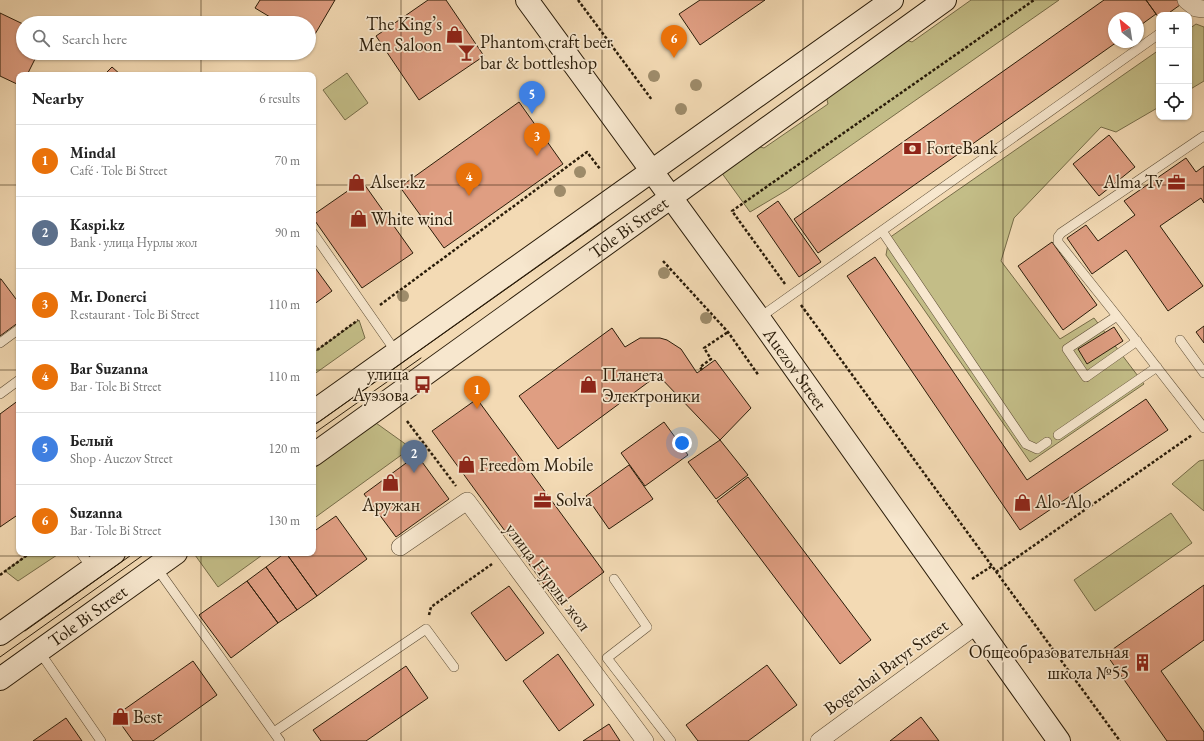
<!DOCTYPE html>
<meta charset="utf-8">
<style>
:root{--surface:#fff;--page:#f2f2f2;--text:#222;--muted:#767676;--line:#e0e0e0;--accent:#8f2418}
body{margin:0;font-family:"EB Garamond",serif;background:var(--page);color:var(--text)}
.controls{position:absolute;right:12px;top:12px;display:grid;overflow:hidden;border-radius:8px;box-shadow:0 1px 3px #0004}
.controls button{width:36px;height:36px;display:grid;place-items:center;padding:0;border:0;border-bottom:1px solid var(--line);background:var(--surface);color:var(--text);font:20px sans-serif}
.compass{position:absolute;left:1108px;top:12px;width:36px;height:36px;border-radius:50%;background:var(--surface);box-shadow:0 1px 3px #0004;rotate:330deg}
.you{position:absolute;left:682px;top:443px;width:14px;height:14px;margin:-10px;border:3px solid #fff;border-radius:50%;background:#1a73e8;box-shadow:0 0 0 6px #1a73e833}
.badge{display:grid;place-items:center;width:26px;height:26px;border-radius:50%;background:var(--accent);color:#fff;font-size:13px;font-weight:700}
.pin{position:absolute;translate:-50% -33px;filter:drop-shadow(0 1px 2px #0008)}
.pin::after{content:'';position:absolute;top:21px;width:14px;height:12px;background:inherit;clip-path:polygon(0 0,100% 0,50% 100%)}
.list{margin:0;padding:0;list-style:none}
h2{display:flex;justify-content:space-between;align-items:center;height:52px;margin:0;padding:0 16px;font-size:17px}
h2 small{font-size:13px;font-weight:400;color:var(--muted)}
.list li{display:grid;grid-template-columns:26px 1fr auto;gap:12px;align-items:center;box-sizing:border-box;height:72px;padding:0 16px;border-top:1px solid var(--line)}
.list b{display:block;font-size:15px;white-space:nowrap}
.list p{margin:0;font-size:13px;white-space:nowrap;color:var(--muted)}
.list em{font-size:13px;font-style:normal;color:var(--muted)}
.icon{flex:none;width:22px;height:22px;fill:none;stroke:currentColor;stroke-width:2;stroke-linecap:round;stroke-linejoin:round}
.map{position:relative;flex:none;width:1204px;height:741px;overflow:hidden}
.search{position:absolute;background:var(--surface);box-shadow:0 1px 3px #0004;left:16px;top:16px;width:300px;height:44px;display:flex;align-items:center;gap:10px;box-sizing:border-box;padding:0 14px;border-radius:22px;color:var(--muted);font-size:15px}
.panel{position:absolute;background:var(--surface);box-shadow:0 1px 3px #0004;left:16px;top:72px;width:300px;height:484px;border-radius:8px}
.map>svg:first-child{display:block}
</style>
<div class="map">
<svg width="1204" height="741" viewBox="0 0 1204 741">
<rect width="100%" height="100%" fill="#f3dab4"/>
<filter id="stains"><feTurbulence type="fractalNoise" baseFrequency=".005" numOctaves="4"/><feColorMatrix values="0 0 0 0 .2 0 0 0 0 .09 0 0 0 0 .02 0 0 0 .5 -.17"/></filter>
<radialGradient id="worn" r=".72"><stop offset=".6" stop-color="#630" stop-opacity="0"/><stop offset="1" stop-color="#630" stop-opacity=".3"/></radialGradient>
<!-- green -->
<path fill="#c3bd87" stroke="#766c48" d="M971,0H1059L787,190L750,212L716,165L745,143L764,148L828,104L824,87L895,36L912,42Z
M1196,24L1204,27V81L1189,90V29Z
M1159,50V107L1116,132L1101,127L1014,218L1001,261L1060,339L1094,318L1144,384L1030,462L886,255L889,238Z
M347,73L368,103L345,120L323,90Z
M359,320L365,338L313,375V353Z
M376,423L411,448L313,519V469Z
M1204,460V511L1172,484L1199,461Z
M1171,513L1192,543L1095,611L1074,580Z
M30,553H60L18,581L5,571Z
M197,553H265L218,587L195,555Z"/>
<!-- building -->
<path fill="#df9e82" stroke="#2a1c09" d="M260,0H335L311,41L309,40V23H280L255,8Z
M428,0H446L484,56L419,100L376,36Z
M700,0H765L700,45L679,14Z
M1104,0H1146L1156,14L1138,27V18H1114V42H1117L818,253L794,219Z
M1146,0H1187L1166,15H1159V18Z
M0,13L23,24V53H38L27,75H19V85L0,76Z
M112,67L121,75H104Z
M519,102L563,164L444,248L400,187Z
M1109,135L1135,167L1099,196L1073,164Z
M1186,158L1196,172L1204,166V203L1201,198L1160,226L1203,286L1168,311L1126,250L1092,274L1067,238L1086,225L1098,241L1135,215L1124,201Z
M362,181L413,253L362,288L313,218V215Z
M778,201L821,262L799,277L757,216Z
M1052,242L1097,305L1063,330L1018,266Z
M875,257L1027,480L1146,399L1168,430L1020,530L847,276Z
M313,265L332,291L313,305Z
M0,279H1L19,303V322L0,336Z
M1204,326V343L1196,332Z
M1114,327L1123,341L1087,364L1078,349Z
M612,328L625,347L640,338H660L667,340L681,349L697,373L715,360L751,408L720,440L658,375L558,449L519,396Z
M477,399L604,572L559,605L432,431Z
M19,400V514L0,527V414Z
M664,422L688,455L645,486L621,453Z
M720,440L748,475L716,499L688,462Z
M417,455L449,499L396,537L364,494Z
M629,465L653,499L609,529L586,496Z
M748,477L871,640L840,664L717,501Z
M336,516L367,559L317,596L286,553H313V532Z
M285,553H286L317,596L297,610L266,567Z
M266,567L297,610L278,623L247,581Z
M247,581L278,623L231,658L199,615Z
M1204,585V640L1161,671L1204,732V741H1167L1106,654Z
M509,586L544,633L506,661L471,613Z
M558,654L594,705L559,731L523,681Z
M193,661L217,695L153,741H133L115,716Z
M767,665L797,705L748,741H698L686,725Z
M406,666L428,698L366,741H321L313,730Z
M921,717L939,741H890Z
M66,718L82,741H33Z
M609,724L620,741H583Z"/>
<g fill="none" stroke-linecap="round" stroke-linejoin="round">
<defs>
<path id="lane" d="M1204,136L1061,233L1058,237V242L1117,316L1204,428
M882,231L1026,444L1037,449L1047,442
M313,233L396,352
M1117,316L1067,349L1086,377L1137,341
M759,318L1159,34
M1180,340L1204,373
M0,343L19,329
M0,394L19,380
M1058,435L1157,367
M81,553L92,569
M156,567L280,741
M614,579L647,627L607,658L671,741
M39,651L101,741
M274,732L426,629L454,667"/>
<path id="street" d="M1186,0L1196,8L1204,9
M400,547L467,501L645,741
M819,741L977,625"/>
<g id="secondary">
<path id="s1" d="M527,0L759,318L1059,741"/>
<path d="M313,412L892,0"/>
<path id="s2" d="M313,455L945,0"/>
<path d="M0,634L114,553"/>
<path id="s3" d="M0,679L176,553"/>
</g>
</defs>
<!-- lane casing -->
<use href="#lane" stroke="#5c4c34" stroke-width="10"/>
<!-- street casing -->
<use href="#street" stroke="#5c4c34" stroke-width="18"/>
<!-- secondary casing -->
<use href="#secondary" stroke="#2a1c09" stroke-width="24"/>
<!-- path -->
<path stroke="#2a1c09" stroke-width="2.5" stroke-dasharray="3 2" stroke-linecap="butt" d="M578,0L652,100
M663,261L728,332L759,376
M785,284L732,211L1034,0
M380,305L587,152L600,169
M801,305L1120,741
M313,353L358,320
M702,370L700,367L711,359L704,348L728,332
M407,421L456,486
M996,572L1192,435
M0,575L30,553
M972,579L992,566
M429,615L431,607L492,564"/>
<!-- lane -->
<use href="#lane" stroke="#f7e7ce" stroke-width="9"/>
<!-- street -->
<use href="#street" stroke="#f7e7ce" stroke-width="17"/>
<!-- secondary -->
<use href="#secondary" stroke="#f7e7ce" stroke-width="22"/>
<!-- tram -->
<path stroke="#2a1c09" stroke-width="1" d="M313,426L605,219
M313,434L421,358
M25,631L134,553
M0,657L146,553"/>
</g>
<!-- trees -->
<g fill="#9e8c6b">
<circle cx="654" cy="76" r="6"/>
<circle cx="696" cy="85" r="6"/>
<circle cx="681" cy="109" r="6"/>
<circle cx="580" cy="172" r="6"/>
<circle cx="560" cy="191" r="6"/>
<circle cx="664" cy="273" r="6"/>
<circle cx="403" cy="296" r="6"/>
<circle cx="706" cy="318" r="6"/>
</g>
<!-- grid -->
<path fill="none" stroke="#2a1c09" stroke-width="1" stroke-opacity="0.55" d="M201,0V23M401,0V741M602,0V741M803,0V741M1003,0V741M201,53V75M0,185H19M313,185H1204M0,370H19M313,370H1204M201,553V741M0,556H1204"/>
<!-- icons -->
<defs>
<symbol id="shop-bare" viewBox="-9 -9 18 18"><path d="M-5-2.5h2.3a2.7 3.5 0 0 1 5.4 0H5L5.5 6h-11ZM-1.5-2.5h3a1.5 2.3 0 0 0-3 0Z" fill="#8f2418" stroke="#f7e7ce" stroke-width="2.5" paint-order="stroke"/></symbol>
<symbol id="bar-bare" viewBox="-9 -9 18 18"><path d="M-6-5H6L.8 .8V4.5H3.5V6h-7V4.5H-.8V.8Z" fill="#8f2418" stroke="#f7e7ce" stroke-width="2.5" paint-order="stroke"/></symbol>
<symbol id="bank-bare" viewBox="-9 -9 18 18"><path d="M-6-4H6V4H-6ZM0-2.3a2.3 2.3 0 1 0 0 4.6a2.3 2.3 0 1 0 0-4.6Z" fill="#8f2418" stroke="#f7e7ce" stroke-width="2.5" paint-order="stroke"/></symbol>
<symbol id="office-bare" viewBox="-9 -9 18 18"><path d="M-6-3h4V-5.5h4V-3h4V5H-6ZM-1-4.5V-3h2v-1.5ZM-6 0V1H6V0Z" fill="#8f2418" stroke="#f7e7ce" stroke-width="2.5" paint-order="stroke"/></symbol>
<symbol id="bus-bare" viewBox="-9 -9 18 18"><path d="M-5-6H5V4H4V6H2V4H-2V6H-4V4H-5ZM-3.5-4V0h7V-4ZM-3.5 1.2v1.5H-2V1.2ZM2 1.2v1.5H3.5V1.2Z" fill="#8f2418" stroke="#f7e7ce" stroke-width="2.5" paint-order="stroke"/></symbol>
<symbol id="building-bare" viewBox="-9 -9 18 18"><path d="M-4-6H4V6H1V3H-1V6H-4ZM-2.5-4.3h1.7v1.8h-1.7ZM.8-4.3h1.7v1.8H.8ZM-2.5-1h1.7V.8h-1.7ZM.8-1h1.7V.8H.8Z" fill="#8f2418" stroke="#f7e7ce" stroke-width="2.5" paint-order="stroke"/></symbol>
</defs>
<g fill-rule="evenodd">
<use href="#shop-bare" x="442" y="22" width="25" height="25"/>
<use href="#bar-bare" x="454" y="40" width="25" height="25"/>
<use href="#bank-bare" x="900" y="136" width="25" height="25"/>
<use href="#shop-bare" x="344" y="170" width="25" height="25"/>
<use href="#office-bare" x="1164" y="170" width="25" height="25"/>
<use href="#shop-bare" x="346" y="206" width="25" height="25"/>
<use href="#bus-bare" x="410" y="372" width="25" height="25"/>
<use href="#shop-bare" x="576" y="372" width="25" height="25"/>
<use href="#shop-bare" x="454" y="452" width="25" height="25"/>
<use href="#shop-bare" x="378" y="470" width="25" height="25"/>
<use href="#office-bare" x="530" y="488" width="25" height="25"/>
<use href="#shop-bare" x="1010" y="490" width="25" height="25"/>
<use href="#building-bare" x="1130" y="650" width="25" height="25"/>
<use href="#shop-bare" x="108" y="704" width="25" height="25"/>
</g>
<g text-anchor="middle" stroke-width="3.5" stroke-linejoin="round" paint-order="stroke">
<!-- poi labels -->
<g font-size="18" fill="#2a1c09" stroke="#f7e7ce" text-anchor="start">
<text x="442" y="30" text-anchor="end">The King’s<tspan x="442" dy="21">Men Saloon</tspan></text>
<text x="480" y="48">Phantom craft beer<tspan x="480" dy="21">bar &amp; bottleshop</tspan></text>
<text x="926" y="154">ForteBank</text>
<text x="370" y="188">Alser.kz</text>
<text x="1163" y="188" text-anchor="end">Alma Tv</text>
<text x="371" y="225">White wind</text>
<text x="409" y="380" text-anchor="end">улица<tspan x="409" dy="21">Ауэзова</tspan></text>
<text x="602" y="381">Планета<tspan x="602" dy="21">Электроники</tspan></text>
<text x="479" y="471">Freedom Mobile</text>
<text x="556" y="506">Solva</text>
<text x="1035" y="508">Alo-Alo</text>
<text x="391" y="511" text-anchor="middle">Аружан</text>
<text x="1129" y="658" text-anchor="end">Общеобразовательная<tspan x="1129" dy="21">школа №55</tspan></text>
<text x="133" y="723">Best</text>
</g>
<!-- street labels -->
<g font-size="18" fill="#2a1c09" stroke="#f7e7ce">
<text dy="6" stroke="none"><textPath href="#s2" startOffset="389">Tole Bi Street</textPath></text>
<text dy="6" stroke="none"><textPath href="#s1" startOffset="456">Auezov Street</textPath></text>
<text transform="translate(548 577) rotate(53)" y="6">улица Нурлы жол</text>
<text dy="6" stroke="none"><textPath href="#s3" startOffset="108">Tole Bi Street</textPath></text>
<text transform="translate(886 667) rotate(-36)" y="6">Bogenbai Batyr Street</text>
</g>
</g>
<rect width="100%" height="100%" filter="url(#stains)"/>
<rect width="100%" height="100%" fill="url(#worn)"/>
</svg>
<div class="controls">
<button>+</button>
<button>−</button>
<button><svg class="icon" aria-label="locate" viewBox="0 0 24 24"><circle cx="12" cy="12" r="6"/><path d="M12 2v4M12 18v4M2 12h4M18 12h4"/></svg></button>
</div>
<svg class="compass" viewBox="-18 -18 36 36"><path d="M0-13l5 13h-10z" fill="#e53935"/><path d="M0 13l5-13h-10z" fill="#767676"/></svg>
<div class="you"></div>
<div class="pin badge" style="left:477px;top:409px;background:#e8710a">1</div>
<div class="pin badge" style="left:414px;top:473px;background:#5c6f8a">2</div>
<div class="pin badge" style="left:537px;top:156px;background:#e8710a">3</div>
<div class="pin badge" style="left:469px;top:196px;background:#e8710a">4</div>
<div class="pin badge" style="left:532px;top:114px;background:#3f7fe0">5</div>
<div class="pin badge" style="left:674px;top:58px;background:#e8710a">6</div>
<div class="search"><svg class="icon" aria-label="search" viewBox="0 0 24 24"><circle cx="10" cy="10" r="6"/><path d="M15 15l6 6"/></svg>Search here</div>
<section class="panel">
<h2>Nearby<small>6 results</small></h2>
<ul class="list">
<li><span class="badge" style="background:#e8710a">1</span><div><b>Mindal</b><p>Café · Tole Bi Street</p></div><em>70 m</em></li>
<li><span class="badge" style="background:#5c6f8a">2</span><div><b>Kaspi.kz</b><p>Bank · улица Нурлы жол</p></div><em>90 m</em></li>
<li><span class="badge" style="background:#e8710a">3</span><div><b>Mr. Donerci</b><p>Restaurant · Tole Bi Street</p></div><em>110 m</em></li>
<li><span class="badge" style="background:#e8710a">4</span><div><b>Bar Suzanna</b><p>Bar · Tole Bi Street</p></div><em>110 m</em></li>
<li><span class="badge" style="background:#3f7fe0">5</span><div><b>Белый</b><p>Shop · Auezov Street</p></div><em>120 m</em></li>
<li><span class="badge" style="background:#e8710a">6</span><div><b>Suzanna</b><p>Bar · Tole Bi Street</p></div><em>130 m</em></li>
</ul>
</section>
</div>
